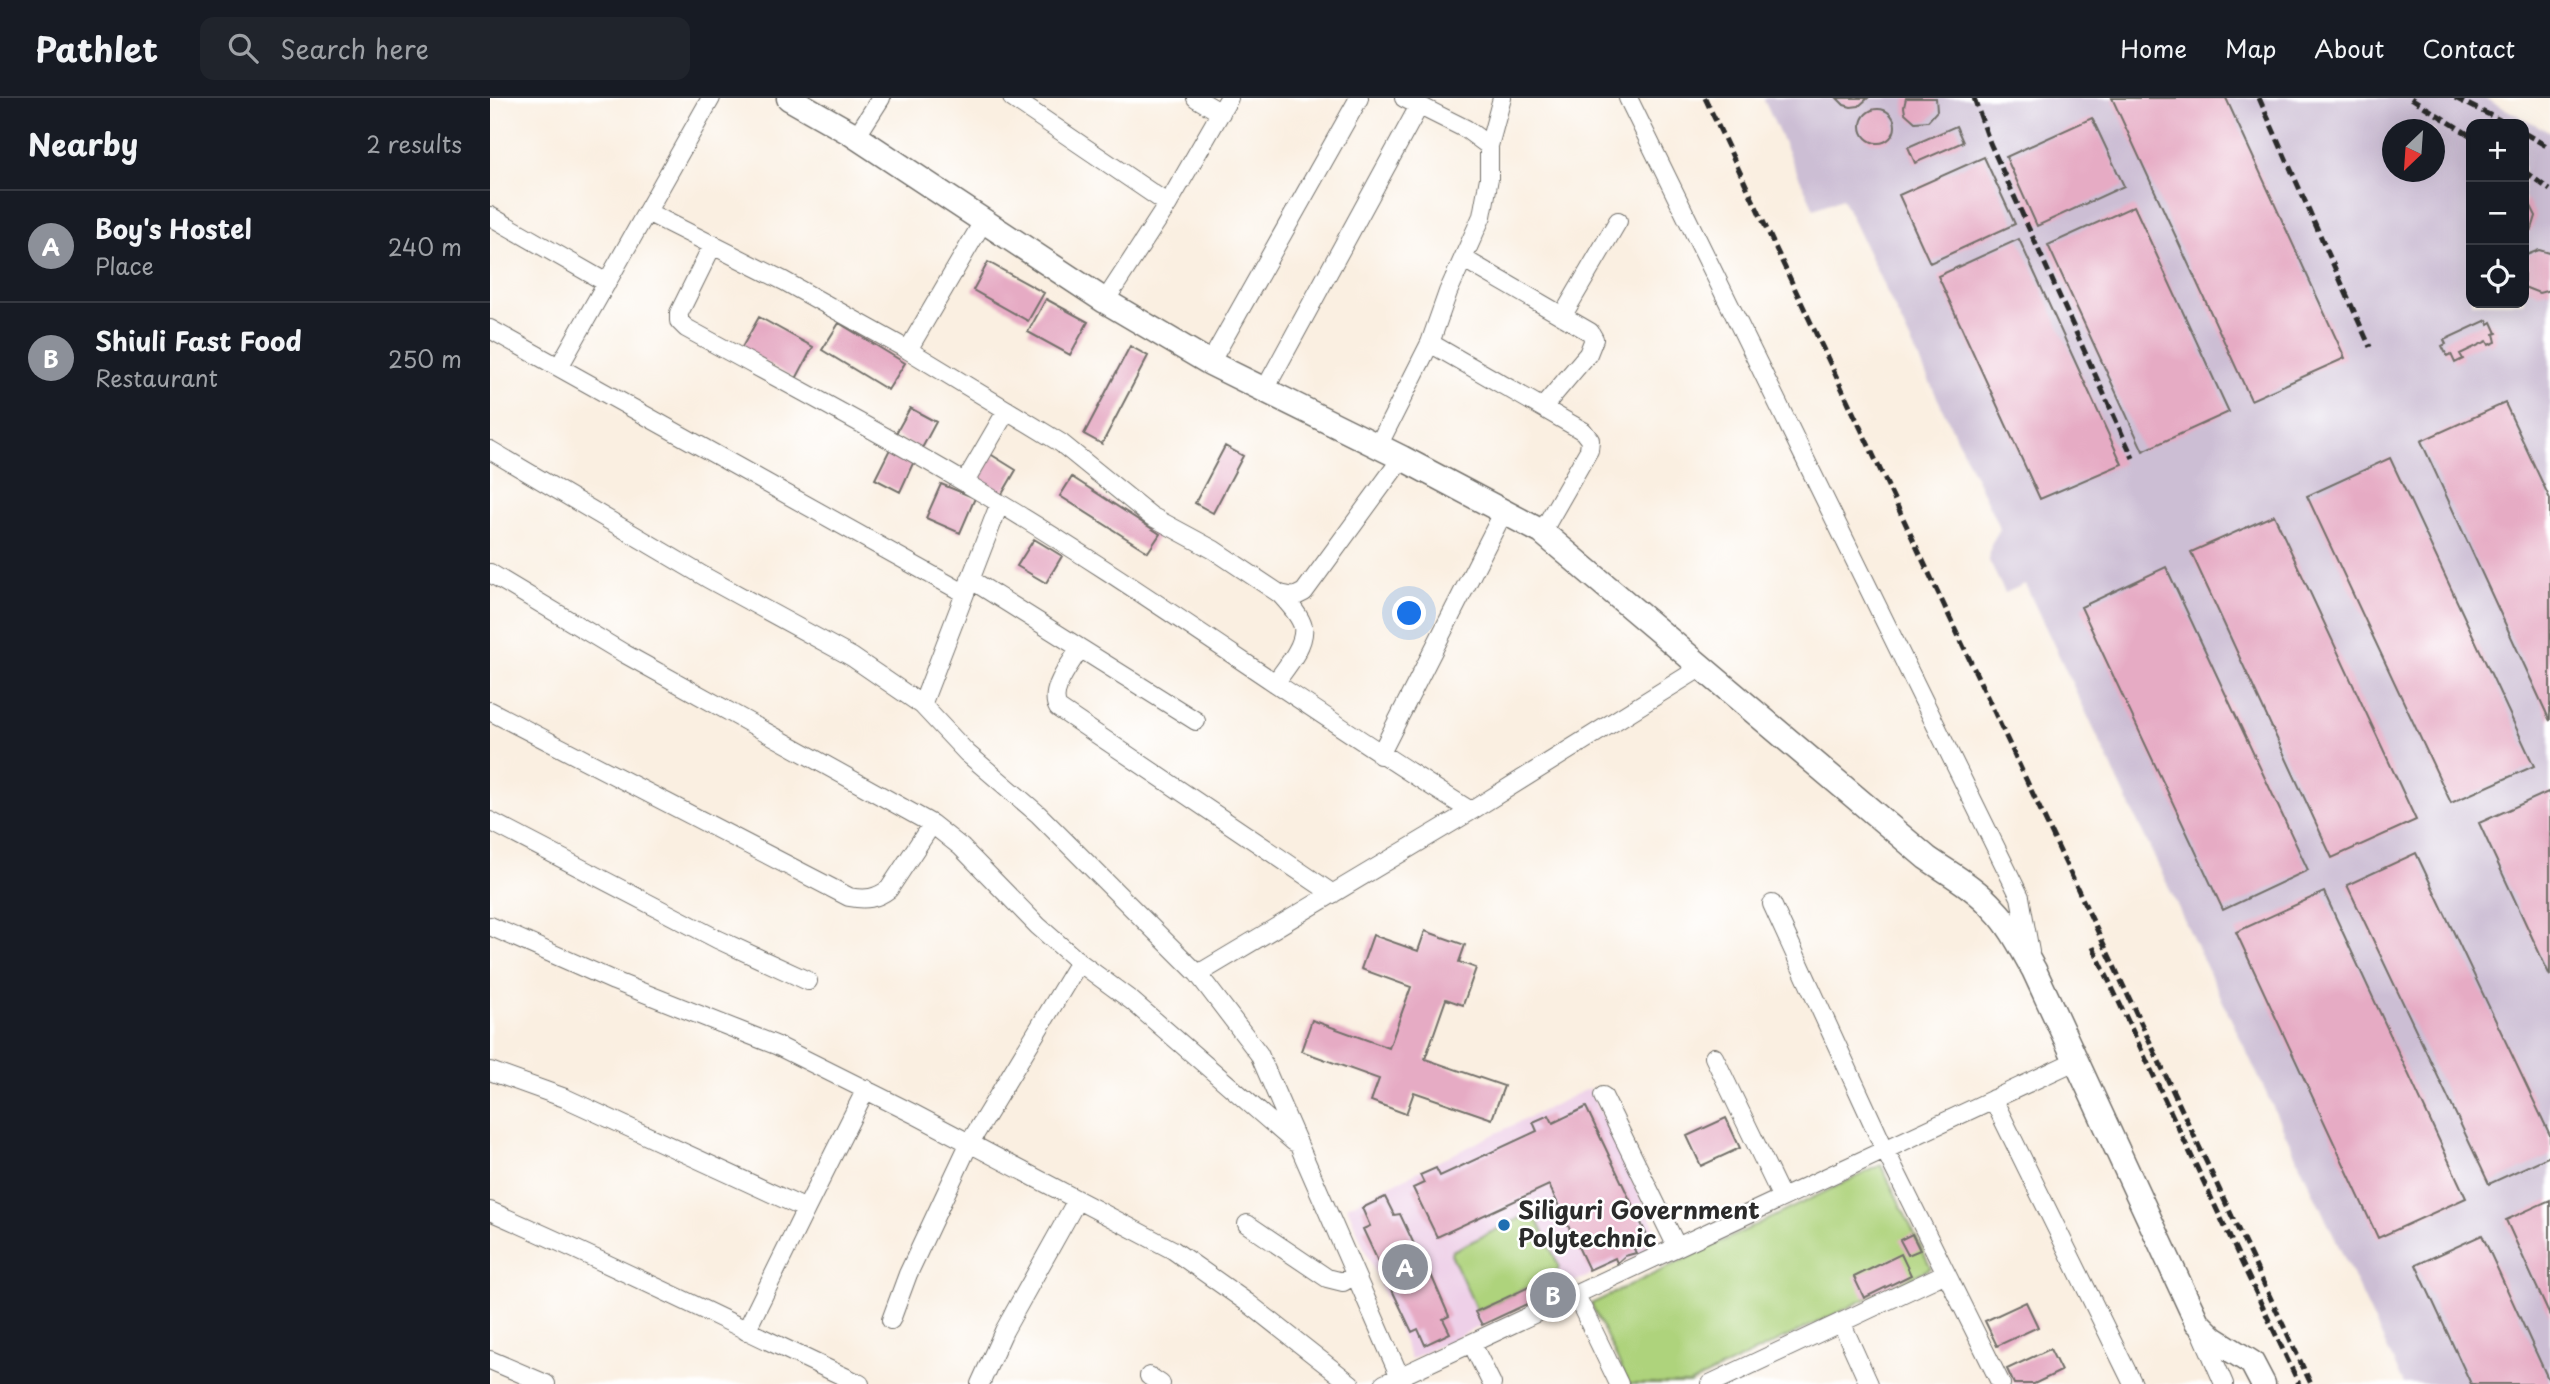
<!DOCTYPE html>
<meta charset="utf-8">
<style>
:root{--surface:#171b24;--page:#20242c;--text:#f1f3f6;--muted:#9ea1a6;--line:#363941;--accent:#8c9099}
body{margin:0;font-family:"Playpen Sans",sans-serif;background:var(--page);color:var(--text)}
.controls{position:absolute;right:21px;top:21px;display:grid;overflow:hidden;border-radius:14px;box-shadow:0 7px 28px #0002}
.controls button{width:63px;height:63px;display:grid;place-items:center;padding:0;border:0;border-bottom:2px solid var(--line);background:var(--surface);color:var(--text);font:35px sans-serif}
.compass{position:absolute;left:1892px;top:21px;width:63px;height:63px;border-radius:50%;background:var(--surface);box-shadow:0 7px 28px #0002;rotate:205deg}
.you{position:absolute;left:920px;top:516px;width:24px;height:24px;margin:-18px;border:5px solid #fff;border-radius:50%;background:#1a73e8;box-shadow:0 0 0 10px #1a73e833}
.badge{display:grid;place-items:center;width:46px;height:46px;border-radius:50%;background:var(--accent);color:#fff;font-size:23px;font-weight:700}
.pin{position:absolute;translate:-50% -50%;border:4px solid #fff;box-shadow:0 2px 7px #0006}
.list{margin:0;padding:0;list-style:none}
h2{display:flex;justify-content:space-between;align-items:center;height:91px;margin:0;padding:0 28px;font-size:30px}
h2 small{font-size:23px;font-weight:400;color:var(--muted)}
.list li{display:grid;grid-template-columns:46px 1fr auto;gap:21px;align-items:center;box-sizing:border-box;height:112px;padding:0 28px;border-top:2px solid var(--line)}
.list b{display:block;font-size:26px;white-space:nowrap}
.list p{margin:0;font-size:23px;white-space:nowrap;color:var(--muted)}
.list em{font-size:23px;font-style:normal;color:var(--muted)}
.icon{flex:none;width:38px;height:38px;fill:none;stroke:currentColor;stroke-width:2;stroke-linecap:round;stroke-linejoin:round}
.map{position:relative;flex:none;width:2060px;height:1286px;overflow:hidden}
header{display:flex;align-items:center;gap:42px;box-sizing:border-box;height:98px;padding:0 35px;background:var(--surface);border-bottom:2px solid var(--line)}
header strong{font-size:33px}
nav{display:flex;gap:38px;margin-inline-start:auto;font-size:24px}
.search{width:490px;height:63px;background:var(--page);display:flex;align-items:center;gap:18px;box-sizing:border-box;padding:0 24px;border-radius:14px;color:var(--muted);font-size:26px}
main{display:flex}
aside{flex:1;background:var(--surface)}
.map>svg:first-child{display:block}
</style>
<header>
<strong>Pathlet</strong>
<div class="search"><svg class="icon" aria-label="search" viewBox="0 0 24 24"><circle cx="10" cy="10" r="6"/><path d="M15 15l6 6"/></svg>Search here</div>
<nav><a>Home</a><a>Map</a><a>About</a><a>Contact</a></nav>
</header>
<main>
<aside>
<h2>Nearby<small>2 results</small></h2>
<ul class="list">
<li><span class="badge">A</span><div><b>Boy's Hostel</b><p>Place</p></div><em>240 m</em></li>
<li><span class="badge">B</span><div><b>Shiuli Fast Food</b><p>Restaurant</p></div><em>250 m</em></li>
</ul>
</aside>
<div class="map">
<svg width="2060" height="1286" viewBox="0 0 2060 1286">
<rect width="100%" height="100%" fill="#fff"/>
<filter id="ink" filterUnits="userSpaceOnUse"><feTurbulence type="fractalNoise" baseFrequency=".0143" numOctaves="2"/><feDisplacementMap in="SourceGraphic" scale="14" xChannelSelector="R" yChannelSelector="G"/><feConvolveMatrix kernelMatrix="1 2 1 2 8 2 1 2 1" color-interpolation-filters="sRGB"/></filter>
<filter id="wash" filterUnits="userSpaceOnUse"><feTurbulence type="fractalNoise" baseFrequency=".00686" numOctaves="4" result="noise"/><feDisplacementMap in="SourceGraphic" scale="28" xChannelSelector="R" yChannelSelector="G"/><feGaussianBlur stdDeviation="1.57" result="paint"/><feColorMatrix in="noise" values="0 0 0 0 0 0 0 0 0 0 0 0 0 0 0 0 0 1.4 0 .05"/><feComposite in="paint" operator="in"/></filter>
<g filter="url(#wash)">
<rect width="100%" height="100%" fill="#faefe1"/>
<!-- built -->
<path fill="#eed0e8" d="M1099,990L1173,1147L1072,1189L921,1261L857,1108Z"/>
<!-- industrial -->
<path fill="#ccbed4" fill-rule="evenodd" d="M1273,0H1994L2060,34V1286H1914L1535,486L1515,495L1499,463L1501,446L1510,431L1352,100L1324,111ZM1981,26H2034V205H1981ZM1902,32H1944V74H1902Z"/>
<!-- green -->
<path fill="#aed37c" stroke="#6c7f54" stroke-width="2" d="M1391,1067L1441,1170L1199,1286H1139L1101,1206Z
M1041,1115L1045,1118L1069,1168L1066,1176L987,1213L961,1156L962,1153Z"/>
<g id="blocks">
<!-- building -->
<path fill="#e6abc4" d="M1347,0H1378L1369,8L1361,9L1354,7Z
M1416,0H1446L1447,13L1438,23L1425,24L1415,15L1414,9Z
M1622,0H1736L1855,260L1761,302Z
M1371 28a17 17 0 1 1 34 0a17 17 0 1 1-34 0Z
M1602,20L1634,88L1547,128L1516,59Z
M1466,28L1473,44L1425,65L1418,49Z
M1494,59L1525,126L1440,165L1409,97Z
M2034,100L2040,106L2046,118L2042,131L2034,137Z
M1644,108L1739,314L1653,353L1558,147Z
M1529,141L1632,366L1550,401L1448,178Z
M2049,152L2060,155V192L2049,195L2034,189V158Z
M498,164L554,195L538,223L483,192Z
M556,201L598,224L580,257L538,234Z
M269,219L323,249L306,281L251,251Z
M1997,222L1999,226L2002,224L2007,235L2004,236L2006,244L1999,247L1997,243L1970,256L1973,261L1965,265L1961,256L1957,258L1952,248L1956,246L1954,242Z
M349,225L415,265L398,292L332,252Z
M640,248L658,258L612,346L594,336Z
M2015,305L2060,401V623L1931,343Z
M420,310L446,324L431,352L405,337Z
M735,348L753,358L723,415L705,405Z
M401,349L425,361L410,394L385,381Z
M497,354L526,372L508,403L479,385Z
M1900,360L2044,668L1961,705L1817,398Z
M582,379L670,436L658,454L570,398Z
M451,386L485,400L470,435L436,420Z
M1784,417L1926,722L1842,760L1701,454Z
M544,441L572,458L556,485L527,468Z
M1676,469L1818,772L1733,812L1591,509Z
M2058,694L2060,698V878L1989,725Z
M1926,755L2060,1037V1058L1999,1086L1857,787Z
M1834,794L1976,1100L1888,1140L1746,834Z
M935,833L975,847L969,864L986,870L973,907L956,901L935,961L1014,988L1002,1021L924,994L916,1016L881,1003L889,981L811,953L822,922L899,950L921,889L871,871L883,837L928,853Z
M1096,1009L1160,1144L1144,1151L1146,1155L1135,1158L1127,1165L1125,1160L1099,1172L1059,1087L947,1139L923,1090L934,1085L930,1077L946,1070L950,1078L1047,1033L1043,1024L1059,1017L1063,1025Z
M1236,1020L1250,1050L1211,1068L1197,1038Z
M895,1099L904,1117L910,1116L929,1157L932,1156L959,1218L953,1221L960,1235L935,1247L928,1231L922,1234L902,1192L893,1185V1174L873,1131L880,1128L872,1110Z
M2060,1102V1218L2016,1122Z
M1422,1136L1430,1152L1418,1157L1410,1142Z
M1992,1137L2060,1285V1286H1981L1926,1167Z
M1411,1156L1421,1177L1374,1200L1364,1179Z
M1063,1178L1069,1191L992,1227L985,1214Z
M1536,1204L1548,1229L1507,1248L1495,1223Z
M1560,1251L1571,1273L1544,1286H1524L1517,1271Z"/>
</g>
</g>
<g filter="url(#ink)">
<use href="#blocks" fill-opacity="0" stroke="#73706b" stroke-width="2"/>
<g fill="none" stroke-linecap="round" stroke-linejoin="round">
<defs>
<path id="street" d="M522,0L678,106
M706,0L731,15
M914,0L976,31L999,48
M1138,0L1530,799L1540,854
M366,39L391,0
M157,114L294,183L418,252L571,345L661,418L724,452L790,496L804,499L814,494L912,360
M0,118L117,185
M223,146L189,215V223L196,230C289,281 383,330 474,384C648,486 810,607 981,713
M974,161L1100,234L1104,241L1098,256L1053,309
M615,203L678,106L739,0
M1073,217L1128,123
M0,231L474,495
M940,245L1093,333L1100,342L1099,352L1052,434
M418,252L494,122
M720,265L869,0
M69,269L221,0
M774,293L929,8
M888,348L940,245L958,194L992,118L999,80V48L1012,0
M0,352L217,480L362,559L432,607L477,655L548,716L708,876L769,956L913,1286
M475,384L517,312
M0,475L135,556L442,726L471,749L548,828L589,864L642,903L804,1044
M480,481L706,623
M590,550C581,566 558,592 568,610L843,796
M785,585C795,571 816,547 813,529C810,517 798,505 790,496
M432,607L509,407
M0,613L359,799C376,802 386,801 399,791L442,726
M890,657L1013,415
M0,723L227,841L318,883
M1282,806L1395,1052L1511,1286
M0,828L124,883L288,948L424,1016L683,1152L758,1205L861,1286
M708,876L981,713L1210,570
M1224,959L1292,1100
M0,973L75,1000L316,1111L376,991
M1113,998L1187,1149
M1503,1001L1643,1286
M0,1113C125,1167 247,1229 370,1286
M757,1126L837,1180L853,1184L865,1177
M1086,1197L1129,1286
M401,1222L418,1176L479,1046L589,864
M1351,1224L1379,1286
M256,1233L316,1111
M1711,1233L1734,1286
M982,1246L1002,1286
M0,1262L56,1286
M659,1278L671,1286
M490,1286L514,1233L587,1102
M894,1286L1585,963
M1220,1286L1456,1175"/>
<path id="secondary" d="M299,0L359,34L615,203L720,265L912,360L1052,434L1437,760C1460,776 1486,790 1504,811C1521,828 1532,851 1544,872L1707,1224L1724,1241L1762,1265L1773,1286"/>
</defs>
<!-- street casing -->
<use href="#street" stroke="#73706b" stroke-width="20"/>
<!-- secondary casing -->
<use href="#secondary" stroke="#73706b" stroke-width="27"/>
<!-- path -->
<path stroke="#73706b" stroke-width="3.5" stroke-dasharray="2 5" stroke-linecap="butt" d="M936,1165L940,1163"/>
<!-- street -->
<use href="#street" stroke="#fff" stroke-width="18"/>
<!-- secondary -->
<use href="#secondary" stroke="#fff" stroke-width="24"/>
<!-- rail -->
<path stroke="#2b2b2b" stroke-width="5" stroke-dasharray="10 5" stroke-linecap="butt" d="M1215,0L1821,1286
M1484,0L1500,45L1643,360
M1769,0L1880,249
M1921,0L1981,38
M1965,0L2018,26
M2034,35L2060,50
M2034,73L2060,92
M1603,849L1809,1286"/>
</g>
</g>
<!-- markers -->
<circle fill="#1f6fb2" stroke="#fff" stroke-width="2.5" cx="1014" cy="1127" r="7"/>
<g text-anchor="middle" stroke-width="5" stroke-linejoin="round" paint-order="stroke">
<!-- poi labels -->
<g font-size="24" font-weight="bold" fill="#2b2b2b" stroke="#fff" text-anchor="start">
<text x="1028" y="1121">Siliguri Government<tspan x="1028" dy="28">Polytechnic</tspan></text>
</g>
</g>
</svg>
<div class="controls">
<button>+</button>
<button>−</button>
<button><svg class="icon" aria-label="locate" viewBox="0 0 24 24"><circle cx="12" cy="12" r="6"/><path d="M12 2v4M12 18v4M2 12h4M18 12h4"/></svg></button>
</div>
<svg class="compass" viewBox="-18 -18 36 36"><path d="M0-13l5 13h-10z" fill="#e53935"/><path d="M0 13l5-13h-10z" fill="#9ea1a6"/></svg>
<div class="you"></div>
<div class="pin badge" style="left:915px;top:1169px">A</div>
<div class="pin badge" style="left:1063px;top:1197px">B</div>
</div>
</main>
